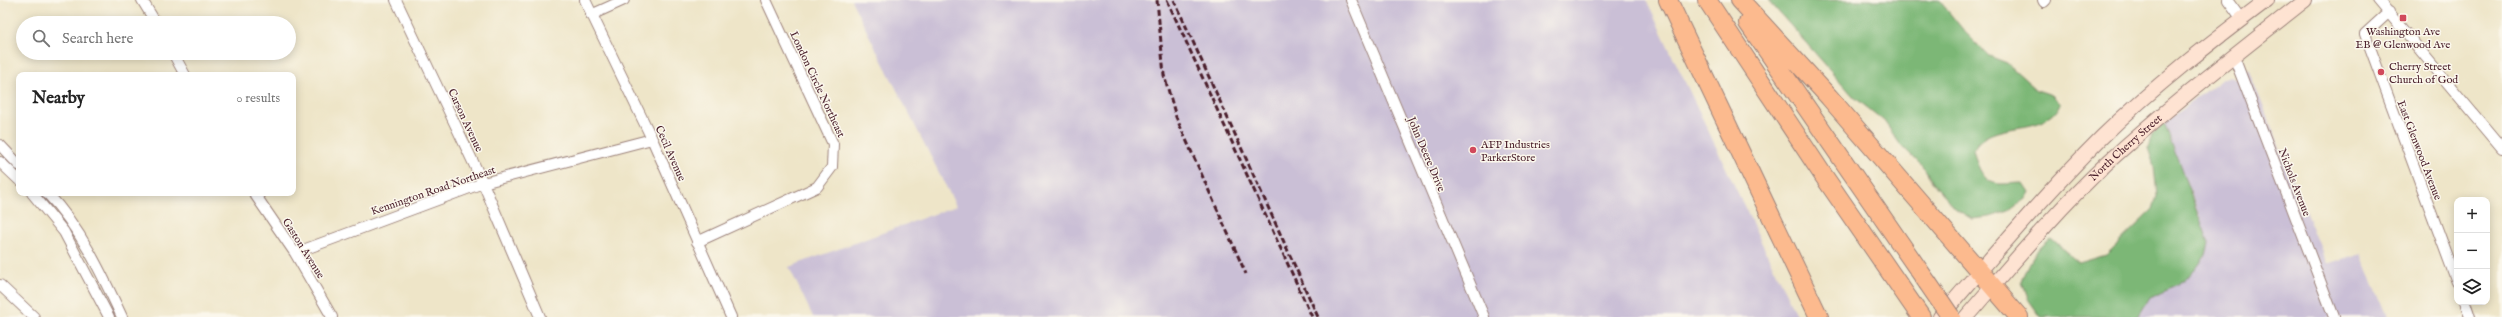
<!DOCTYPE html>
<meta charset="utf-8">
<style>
:root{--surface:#fff;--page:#f2f2f2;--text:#222;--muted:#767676;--line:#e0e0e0}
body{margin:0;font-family:"IM FELL English",serif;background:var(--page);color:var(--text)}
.controls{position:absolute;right:12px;bottom:12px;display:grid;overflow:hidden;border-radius:8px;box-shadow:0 2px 10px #0003}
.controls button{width:36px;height:36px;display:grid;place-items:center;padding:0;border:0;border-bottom:1px solid var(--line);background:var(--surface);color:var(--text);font:20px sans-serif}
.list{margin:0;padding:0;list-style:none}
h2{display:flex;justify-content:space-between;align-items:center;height:52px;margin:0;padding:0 16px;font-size:17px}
h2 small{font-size:13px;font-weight:400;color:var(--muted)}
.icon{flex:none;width:22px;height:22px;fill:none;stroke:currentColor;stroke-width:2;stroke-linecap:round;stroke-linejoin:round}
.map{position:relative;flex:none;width:2502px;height:317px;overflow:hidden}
.search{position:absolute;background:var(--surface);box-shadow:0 2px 10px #0003;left:16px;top:16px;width:280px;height:44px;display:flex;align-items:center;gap:10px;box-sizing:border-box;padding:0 14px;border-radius:22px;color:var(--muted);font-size:15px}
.panel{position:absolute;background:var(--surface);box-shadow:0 2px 10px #0003;left:16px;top:72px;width:280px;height:124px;border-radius:8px}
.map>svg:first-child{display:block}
</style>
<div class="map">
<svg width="2502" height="317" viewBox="0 0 2502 317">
<rect width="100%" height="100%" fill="#fbf7ec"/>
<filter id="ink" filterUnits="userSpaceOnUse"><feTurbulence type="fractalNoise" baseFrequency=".025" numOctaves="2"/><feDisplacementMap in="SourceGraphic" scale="8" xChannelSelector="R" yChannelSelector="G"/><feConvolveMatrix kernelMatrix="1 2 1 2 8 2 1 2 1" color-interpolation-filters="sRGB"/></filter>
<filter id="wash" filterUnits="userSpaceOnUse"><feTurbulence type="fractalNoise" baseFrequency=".012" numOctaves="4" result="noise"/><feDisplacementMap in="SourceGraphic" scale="16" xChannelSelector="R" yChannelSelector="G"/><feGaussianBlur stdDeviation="0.9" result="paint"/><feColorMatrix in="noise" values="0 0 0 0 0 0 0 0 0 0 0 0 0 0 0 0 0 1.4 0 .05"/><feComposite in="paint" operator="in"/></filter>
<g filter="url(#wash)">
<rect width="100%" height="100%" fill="#eee5c8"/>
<!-- industrial -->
<path fill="#cabfd6" d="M851,0H1646L1797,317H813L789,267L956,206Z
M2248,69L2327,264L2361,253L2387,317H2138L2150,297L2177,286L2201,219L2164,123L2221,79L2230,76L2236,80Z"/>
<!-- forest -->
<path fill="#7cb776" stroke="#636b50" d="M1768,0H1939L1965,32L1989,56L2007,63L2037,90L2052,95L2061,104C2045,138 1989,118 1973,150C1977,164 1982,184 2001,184C2008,184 2015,183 2023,183L2029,192L2025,199L2009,211L1990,217L1972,219L1956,209L1933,183L1925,169L1900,144L1884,121L1854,97Z
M2164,123L2209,243L2206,255L2195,270L2177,286L2150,297L2138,317H2041L2028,299L2022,282C2028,265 2035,249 2051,239L2079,263L2106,255L2153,209L2157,196L2154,166L2148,148L2152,134Z"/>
</g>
<g filter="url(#ink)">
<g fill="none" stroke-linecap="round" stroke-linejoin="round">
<defs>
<path id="street" d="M142,0L156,23
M396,0L483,183L540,317
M585,0L652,139L731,317
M1351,0L1484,317
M2043,0L2044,2L2046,0
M2228,0L2242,19
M2378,0L2502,148
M2389,12L2365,34L2457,282
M591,15L624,0
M173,53L185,75
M2234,57L2334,317
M0,145L19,165
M0,162L19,180
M32,193L64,232L109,317
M47,193C80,227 102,274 122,317
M254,193L295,253L332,317
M697,242L817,187L832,167L833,144L766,0
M295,253L483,183L652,139
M0,285L34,317
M2465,302L2470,317"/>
<g id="secondary">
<path d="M1940,317C1993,256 2045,194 2102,137C2153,87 2210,43 2267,0"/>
<path id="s1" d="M1966,317C2012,264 2056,211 2107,163C2170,105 2238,53 2305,0"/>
</g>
<path id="highway" d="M1668,0L1819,317
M1707,0L1823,175L1921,317
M1740,0L1829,97L2019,317
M1748,23L1927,282"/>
</defs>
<!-- street casing -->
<use href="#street" stroke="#9c827a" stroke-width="12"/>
<!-- secondary casing -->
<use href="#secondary" stroke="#9c827a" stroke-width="16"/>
<!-- highway casing -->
<use href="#highway" stroke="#9c827a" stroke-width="20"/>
<!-- street -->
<use href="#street" stroke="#fff" stroke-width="10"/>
<!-- secondary -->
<use href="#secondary" stroke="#fee3d2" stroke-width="14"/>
<!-- highway -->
<use href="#highway" stroke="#fcba8e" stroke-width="18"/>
<!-- rail -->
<path stroke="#4a1f2b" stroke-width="3" stroke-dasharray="6 3" stroke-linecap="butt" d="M1157,0L1164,75L1176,117L1246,274
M1167,0L1312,317
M1174,0L1318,317"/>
<defs>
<path id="highway-bridge" d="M1927,282L1951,317"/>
</defs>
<!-- highway-bridge casing -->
<use href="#highway-bridge" stroke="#9c827a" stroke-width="20" stroke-linecap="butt"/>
<!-- highway-bridge -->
<use href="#highway-bridge" stroke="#fcba8e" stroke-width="18"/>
</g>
</g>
<!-- markers -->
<g fill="#d1495b" stroke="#fbf7ec" stroke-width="1.5">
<rect x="2399" y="14" width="8" height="8" rx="2"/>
<circle cx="2381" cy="72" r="4"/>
<circle cx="1473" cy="150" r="4"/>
</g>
<g text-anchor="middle" stroke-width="3" stroke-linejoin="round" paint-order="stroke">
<!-- poi labels -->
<g font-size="11" fill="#4a1f2b" stroke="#fbf7ec" text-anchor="start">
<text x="2403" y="35" text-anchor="middle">Washington Ave<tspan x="2403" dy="13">EB @ Glenwood Ave</tspan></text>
<text x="2389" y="70">Cherry Street<tspan x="2389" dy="13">Church of God</tspan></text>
<text x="1481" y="148">AFP Industries<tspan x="1481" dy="13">ParkerStore</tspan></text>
</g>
<!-- street labels -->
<g font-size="11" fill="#4a1f2b" stroke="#fbf7ec">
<text transform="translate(818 84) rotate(65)" y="4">London Circle Northeast</text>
<text transform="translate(466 120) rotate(65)" y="4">Carson Avenue</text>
<text dy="4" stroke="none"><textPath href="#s1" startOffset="233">North Cherry Street</textPath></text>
<text transform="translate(2420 150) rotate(69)" y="4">East Glenwood Avenue</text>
<text transform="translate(671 153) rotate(66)" y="4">Cecil Avenue</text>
<text transform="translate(1427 154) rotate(67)" y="4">John Deere Drive</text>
<text transform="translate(2295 182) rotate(69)" y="4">Nichols Avenue</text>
<text transform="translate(433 190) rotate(-19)" y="4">Kennington Road Northeast</text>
<text transform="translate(304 248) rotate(58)" y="4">Gaston Avenue</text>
</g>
</g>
</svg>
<div class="controls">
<button>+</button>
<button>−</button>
<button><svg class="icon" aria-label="layers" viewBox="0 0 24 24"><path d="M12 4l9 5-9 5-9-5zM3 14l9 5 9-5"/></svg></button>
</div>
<div class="search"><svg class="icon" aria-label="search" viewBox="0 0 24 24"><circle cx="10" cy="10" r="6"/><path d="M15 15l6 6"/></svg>Search here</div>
<section class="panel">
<h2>Nearby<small>0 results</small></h2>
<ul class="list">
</ul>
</section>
</div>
